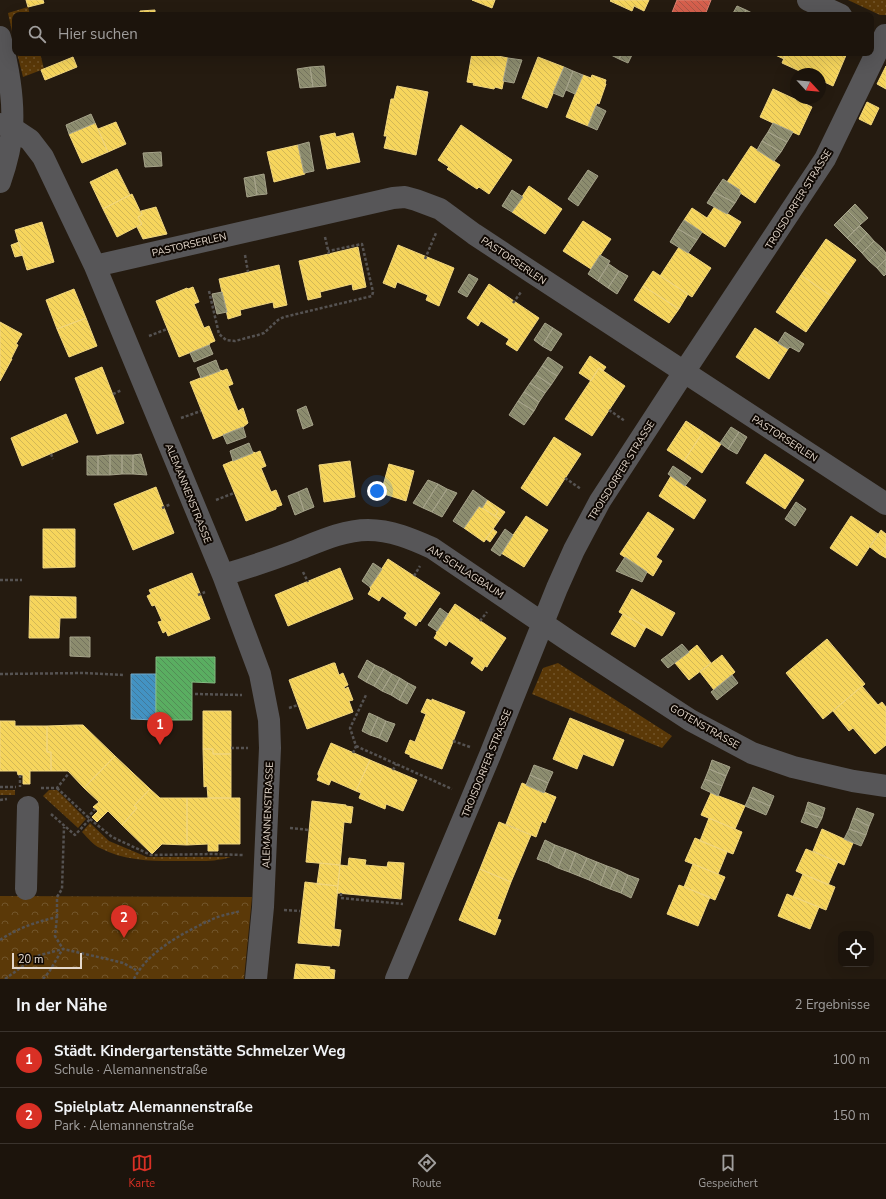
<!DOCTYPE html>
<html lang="de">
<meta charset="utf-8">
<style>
:root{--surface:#1c140c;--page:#251d15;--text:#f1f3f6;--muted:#a09e9d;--line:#3a332d;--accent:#d93025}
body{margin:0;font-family:"Nunito Sans",sans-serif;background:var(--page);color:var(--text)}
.controls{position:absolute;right:12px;bottom:12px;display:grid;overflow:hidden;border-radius:8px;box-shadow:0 4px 16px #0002}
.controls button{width:36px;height:36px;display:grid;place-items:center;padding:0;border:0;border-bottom:1px solid var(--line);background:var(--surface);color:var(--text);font:20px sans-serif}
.compass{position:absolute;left:790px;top:68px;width:36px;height:36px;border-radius:50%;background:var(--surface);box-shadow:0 4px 16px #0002;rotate:116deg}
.scale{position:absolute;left:12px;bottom:10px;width:70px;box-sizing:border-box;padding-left:4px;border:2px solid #e4d8cc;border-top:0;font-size:11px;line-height:14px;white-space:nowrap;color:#e4d8cc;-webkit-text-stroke:3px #0f0803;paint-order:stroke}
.you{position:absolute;left:377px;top:491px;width:14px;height:14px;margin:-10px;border:3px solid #fff;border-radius:50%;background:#1a73e8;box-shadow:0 0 0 6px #1a73e833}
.badge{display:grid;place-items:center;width:26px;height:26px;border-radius:50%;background:var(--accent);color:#fff;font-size:13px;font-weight:700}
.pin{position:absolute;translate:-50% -33px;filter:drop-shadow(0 1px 2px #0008)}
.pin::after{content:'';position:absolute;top:21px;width:14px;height:12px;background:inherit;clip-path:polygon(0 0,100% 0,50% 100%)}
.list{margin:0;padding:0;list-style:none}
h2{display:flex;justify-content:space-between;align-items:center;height:52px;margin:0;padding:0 16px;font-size:17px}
h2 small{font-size:13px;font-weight:400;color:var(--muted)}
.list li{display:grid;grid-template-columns:26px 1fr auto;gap:12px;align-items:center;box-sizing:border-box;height:56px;padding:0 16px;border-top:1px solid var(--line)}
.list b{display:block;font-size:15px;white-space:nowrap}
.list p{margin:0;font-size:13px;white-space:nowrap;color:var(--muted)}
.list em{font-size:13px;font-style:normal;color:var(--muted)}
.icon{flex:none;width:22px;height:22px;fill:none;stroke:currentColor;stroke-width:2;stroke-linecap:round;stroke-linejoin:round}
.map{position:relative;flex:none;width:886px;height:979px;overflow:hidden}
.search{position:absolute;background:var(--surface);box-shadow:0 4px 16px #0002;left:12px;right:12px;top:12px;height:44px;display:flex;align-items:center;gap:10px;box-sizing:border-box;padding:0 14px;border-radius:8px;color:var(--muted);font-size:15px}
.sheet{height:164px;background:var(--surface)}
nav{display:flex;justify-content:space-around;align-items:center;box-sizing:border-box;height:56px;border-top:1px solid var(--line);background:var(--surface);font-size:11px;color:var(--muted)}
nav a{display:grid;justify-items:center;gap:2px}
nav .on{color:var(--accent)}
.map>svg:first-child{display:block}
</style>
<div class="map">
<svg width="886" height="979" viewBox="0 0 886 979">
<defs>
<pattern id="grass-dots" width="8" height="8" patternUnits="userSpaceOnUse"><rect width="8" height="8" fill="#5b3908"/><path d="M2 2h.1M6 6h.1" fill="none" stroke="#72552b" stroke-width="1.8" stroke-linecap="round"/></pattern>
<pattern id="park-crowns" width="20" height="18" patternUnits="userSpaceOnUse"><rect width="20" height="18" fill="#5b3908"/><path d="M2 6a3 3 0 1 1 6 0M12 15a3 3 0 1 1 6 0" fill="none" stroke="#72552b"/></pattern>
<pattern id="homes-back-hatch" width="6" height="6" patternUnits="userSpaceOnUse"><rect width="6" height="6" fill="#f6d55c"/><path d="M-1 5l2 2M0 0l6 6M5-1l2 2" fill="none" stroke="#d2b756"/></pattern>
<pattern id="shops-back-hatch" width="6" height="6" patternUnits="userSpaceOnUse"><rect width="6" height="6" fill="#d6604d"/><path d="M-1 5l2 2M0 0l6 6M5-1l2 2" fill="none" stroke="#aa5748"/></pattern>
<pattern id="schools-back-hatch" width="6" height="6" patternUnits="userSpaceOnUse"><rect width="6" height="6" fill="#4393c3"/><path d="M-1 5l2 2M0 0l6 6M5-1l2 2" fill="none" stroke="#437a9b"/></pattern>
<pattern id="public-back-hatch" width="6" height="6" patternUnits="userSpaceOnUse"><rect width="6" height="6" fill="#5aae61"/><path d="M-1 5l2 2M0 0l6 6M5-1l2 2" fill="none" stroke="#538d56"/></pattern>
<pattern id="industry-back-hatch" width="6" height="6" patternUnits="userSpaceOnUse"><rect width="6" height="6" fill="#8c8c6e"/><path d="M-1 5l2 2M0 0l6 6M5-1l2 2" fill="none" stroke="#73725d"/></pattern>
</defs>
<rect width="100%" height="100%" fill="#251b10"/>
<!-- grass -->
<path fill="url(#grass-dots)" d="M848,0H886V15H880Z
M28,7L30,15H15V45L8,13Z
M17,53H40L44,69L23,77Z
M558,663L672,736L662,748L532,694L543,668Z
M0,790H15V795H0Z
M49,790H57L86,819L78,828L43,796Z
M90,823L109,841L147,857H231C215,862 200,861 185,861C156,861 126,862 100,848C93,845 87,837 82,832Z"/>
<!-- park -->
<path fill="url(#park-crowns)" d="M0,896L252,897L244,979H0Z"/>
<!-- homes -->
<path fill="url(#homes-back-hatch)" stroke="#f1d67e" d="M26,0H43L44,3L28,7Z
M472,0H495L492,8Z
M611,0H649L644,11L634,6L632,11L610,1Z
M155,10V15H140V11Z
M472,53H483L508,58L502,89L495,87L494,89L473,85L474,83L467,82Z
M771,53H786L784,59Z
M786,53H847L833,86L820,80V74H806L782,63Z
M73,57L77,67L45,80L41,70Z
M538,57L564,67L547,108L522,98Z
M886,66V89L877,84Z
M583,75L591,78L592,75L606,80L605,84H606L599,104L597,103L588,126L566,117Z
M397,86L428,92L416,155L384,148L387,136H384L391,99H394Z
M773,89L812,107L799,135L760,117Z
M867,102L879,108L871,125L859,119Z
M116,122L126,144L108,152L98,129Z
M95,123L108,152L82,163L69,134Z
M461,125L512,160L489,194L479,187L477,189L447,169L449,167L438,160Z
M335,133L336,137L353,133L360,162L327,169L320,136Z
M298,145L305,174L274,182L267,152Z
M751,146L780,165L755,203L739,192L740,190L727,182Z
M117,169L130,195L103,209L90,182Z
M529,186L562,209L545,234L512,212Z
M132,194L142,215L138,217L142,224L117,237L103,209Z
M715,206L741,222L725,247L684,220L692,208L707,218Z
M156,207L167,234L143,239L137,227L142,224L138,217L142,215L141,211Z
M583,221L611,239L591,269L563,251Z
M42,222L54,262L27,270L15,230Z
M826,239L856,260L831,296L801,275Z
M19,242L23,255L15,257L11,245Z
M398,245L454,268L439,306L426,300L428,295L397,282L395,288L383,283Z
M358,247L366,287L353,290L352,284L320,292L321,297L308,300L299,261Z
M679,247L711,268L692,297L660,276Z
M279,265L287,305L274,308L273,302L240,310L241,315L228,319L219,279Z
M653,271L688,294L679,309L643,286Z
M801,275L831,296L806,332L776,312Z
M489,284L539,318L517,351L506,344L509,339L481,321L478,326L467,318Z
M643,286L679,309L669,323L634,300Z
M193,287L199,302L194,304L204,328L209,326L215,341L210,343L209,345L179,357L156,301L187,288L188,289Z
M74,289L86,318L57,329L46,300Z
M86,318L97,346L69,357L57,329Z
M0,322L22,334L16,344L18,345L11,359H12L0,381Z
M755,328L788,349L769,379L736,357Z
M590,356L606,367L603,371L599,368L591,381L579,373Z
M102,367L124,423L97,434L75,378Z
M599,368L625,386L592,436L565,419Z
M227,369L233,384L228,386L238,411L243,408L248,423L243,427L213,439L190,382L221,370L222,371Z
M66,414L78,442L22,466L11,438Z
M686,421L703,432L684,461L667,450Z
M703,432L721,444L702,473L684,461Z
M554,437L581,454L547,506L521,488Z
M260,451L266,466L261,468L271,492L276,490L282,505L276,507V509L246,521L223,465L254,452L255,453Z
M765,454L804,480L785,509L746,483Z
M350,461L355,497L324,502L319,465Z
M389,464L414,471L406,501L381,493Z
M671,476L706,500L694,519L659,496Z
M156,487L174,533L133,550L114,504Z
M487,500L505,512L500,519L495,516L498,511L486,503Z
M486,503L498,511L495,516L482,508Z
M479,506L500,519L484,542L464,528Z
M648,512L674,529L656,557L662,561L653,576L620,554Z
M526,516L548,530L524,567L501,553Z
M851,516L878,534L857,566L830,548Z
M43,529H75V567L43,568Z
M493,529L497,532L490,542L486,539Z
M881,530L886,534V546L879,554L870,547Z
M886,546V558L879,554Z
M388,559L440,593L420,622L419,621L416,626L404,618L407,613L382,596L379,601L368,594L371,589L370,588V587Z
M340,568L353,599L288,626L275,595Z
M192,573L210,619L168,636L166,631L163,633L158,622L162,621L155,605L152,606L147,596L151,594L149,590Z
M632,589L675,613L662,636L619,612Z
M30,596L76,597V618H60L59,638H29Z
M455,604L506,638L488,665L487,667L485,666L482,671L471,663L474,658L449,641L446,646L434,638L437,633H436Z
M623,614L646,627L635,647L611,634Z
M827,639L865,684L823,719L786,673Z
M697,645L711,663L689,680L675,663Z
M722,655L735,672L714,690L700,672Z
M333,663H335L339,675L343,673L348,685L344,687L345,689L348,687L353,700L349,701L353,712L307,729L289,680Z
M862,686L878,705L882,702L886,707V745L875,754L853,728L849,731L833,711Z
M427,699L432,701V699L434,700L465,712L442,769L410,757V755L405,753L410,740L415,742L426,714L421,712Z
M203,711H231V754H213V749H203Z
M570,718L624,740L613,766L583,754L577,769L553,759Z
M0,721H15V726H47V752H51V771H30V784H23V775H18L17,771H0Z
M76,725H83L115,756L84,788L68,771H51V752H47V726Z
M331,743L370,760L356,791L331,780L329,785L317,780L319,776L318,775V773Z
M203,749H213V754H231V798H208L207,786L204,787Z
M115,756L150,789L134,806L137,808L122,825L108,811L97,822L92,817L98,811L93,807L99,802L84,788Z
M370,760L417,780L403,811L386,804L385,809L359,798L361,793L356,791Z
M522,783L556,797L545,823L542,821L536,837L506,824Z
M150,789L160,798H187V845L162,844L152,854L122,825L137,808L134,806Z
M711,793L745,806L735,829L701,815Z
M187,798H240V844H218V851H208V844L187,845Z
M312,801L346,805V806L353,807L351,823L344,822L340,865L306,862Z
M709,818L742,832L733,854L700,841Z
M499,822L531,835L511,882L480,869Z
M822,829L853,843L844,865L813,851Z
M695,838L727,852L718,874L685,861Z
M806,849L838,862L828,885L796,871Z
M349,858L366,860L365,865L387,867L388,862L404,863L401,899L337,893L340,865L348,866Z
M320,863L340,865L338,886L317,884Z
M693,864L725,877L715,900L684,887Z
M480,869L511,882L497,919L501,920L495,935L459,920Z
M803,874L835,887L826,910L793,897Z
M305,882L338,886L334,929L341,930L339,946L332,945V946L298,943Z
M679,885L710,897L698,926L667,914Z
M787,894L819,907L810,929L778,916Z
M296,964L330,967L329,969L335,970L334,979H294Z"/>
<!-- shops -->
<path fill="url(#shops-back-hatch)" stroke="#da8473" d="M677,0H711L705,15H671Z"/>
<!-- schools -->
<path fill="url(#schools-back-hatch)" stroke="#73a8c6" d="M131,674H156V720L131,719Z"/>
<!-- public -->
<path fill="url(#public-back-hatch)" stroke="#83bb81" d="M156,657H215V683L192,682V720H156Z"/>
<!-- industry -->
<path fill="url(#industry-back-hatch)" stroke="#a6a38a" d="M737,6L746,10L744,15H732Z
M746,10L756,15H744Z
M609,53H622L619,59L609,54Z
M622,53H633L628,63L619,59Z
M508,58L522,60L514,83L503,81Z
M324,66L326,86L313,87L310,67Z
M310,67L313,87L300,88L297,69Z
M564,67L573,71L563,97L553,93Z
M573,71L583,75L575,94L566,90Z
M596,106L606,111L597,130L588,126Z
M91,114L95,123L69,134L66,125Z
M773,123L793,132L787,142L768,132Z
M768,132L787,142L781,152L762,141Z
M762,141L781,152L774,161L757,150Z
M309,142L314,171L304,173L298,145Z
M161,152L162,166L145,167L143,153Z
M588,170L598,176L578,206L568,199Z
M264,174L267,194L257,195L254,176Z
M254,176L257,195L247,197L244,178Z
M723,179L740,190L739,192L741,193L735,203L714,192Z
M512,190L523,197L512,212L502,206Z
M714,192L735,203L727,214L707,203Z
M855,204L868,218L861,224L848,211Z
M848,211L861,224L854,231L841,218Z
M841,218L854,231L847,238L834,225Z
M684,220L702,232L697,240L678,229Z
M860,226L867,233L855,246L847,238Z
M678,229L697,240L688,253L670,242Z
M867,233L874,241L862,253L855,246Z
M874,241L882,248L869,261L862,253Z
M882,248L886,253V259L877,268L869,261Z
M600,255L610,261L598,281L588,274Z
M886,259V274L884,276L877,268Z
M609,264L619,271L608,288L598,281Z
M619,271L628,276L617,294L608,288Z
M469,274L478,279L467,297L458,292Z
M222,292L227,312L217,314L212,294Z
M545,323L553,328L542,346L534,340Z
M553,328L562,334L551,351L542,346Z
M785,332L804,344L799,352L790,347L788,349L778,343Z
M209,345L213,354L194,362L190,353Z
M548,357L563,367L557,376L542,366Z
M216,360L220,371L201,378L197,368Z
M542,366L557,376L551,385L536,375Z
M536,375L551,385L545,393L530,383Z
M530,383L545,393L539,402L524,392Z
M524,392L539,402L534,411L518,401Z
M518,401L534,411L524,425L509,415Z
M306,406L313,425L303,429L297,410Z
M243,427L246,437L227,444L223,435Z
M731,427L739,432L728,449L720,443Z
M739,432L747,437L737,454L728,449Z
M249,443L253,453L233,461L230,451Z
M141,454L147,475L133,474V455Z
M110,455H122V474L110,475Z
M110,455V475H98V456Z
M122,455H133V474H122Z
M87,456H98V475H87Z
M673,466L691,478L685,486L668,474Z
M428,480L438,484L423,508L413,503Z
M438,484L447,489L432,512L423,508Z
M307,488L314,507L304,511L298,492Z
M447,489L457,493L442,517L432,512Z
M473,490L487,500L482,508L479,506L464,528L453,521Z
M298,492L304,511L295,515L288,496Z
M796,502L806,509L795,526L785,519Z
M505,529L513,535L500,556L491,550Z
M625,557L647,572L642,582L616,571Z
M373,563L382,569L370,587L362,581Z
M440,608L448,614L437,631L428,625Z
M70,637H90V657L70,656Z
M682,644L689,652L668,668L661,660Z
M367,660L375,665L366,682L358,677Z
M375,665L384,669L374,686L366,682Z
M384,669L392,674L382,691L374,686Z
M392,674L400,678L391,695L382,691Z
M732,675L738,683L717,700L711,692Z
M400,678L408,683L399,700L391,695Z
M408,683L416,687L407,704L399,700Z
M369,713L378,717L370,735L362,731Z
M378,717L386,721L379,738L370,735Z
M386,721L395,724L387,742L379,738Z
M712,760L730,767L726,776L709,769Z
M534,765L553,772L548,783L530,775Z
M709,769L726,776L722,786L705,779Z
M530,775L548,783L544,793L526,785Z
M705,779L722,786L718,796L701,788Z
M753,787L774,796L770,806L749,797Z
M749,797L770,806L766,815L745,806Z
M808,802L825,808L822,818L805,812Z
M857,808L874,814L869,826L853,818Z
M805,812L822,818L817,828L801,822Z
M853,818L869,826L866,835L849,829Z
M849,829L866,835L861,846L844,839Z
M545,840L555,845L548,863L537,859Z
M555,845L566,849L558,868L548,863Z
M566,849L576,853L569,872L558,868Z
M576,853L587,858L579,876L569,872Z
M587,858L597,862L589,880L579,876Z
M597,862L607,866L600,885L589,880Z
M607,866L618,870L610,889L600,885Z
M618,870L628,875L621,893L610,889Z
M628,875L639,879L631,898L621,893Z"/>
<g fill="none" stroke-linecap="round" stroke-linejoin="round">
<!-- path -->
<path stroke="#555251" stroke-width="2.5" stroke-dasharray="3 2" stroke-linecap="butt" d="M325,237L329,254
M245,255L248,272
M425,259L436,233
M209,291L219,334L226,340L235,341L258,335L264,333L278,320L284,317L372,296L373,292L362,244L328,251
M513,303L521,292
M149,336L167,329
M113,394L122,390
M609,410L625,421
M181,418L201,411
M51,454L53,459
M565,478L581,489
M216,500L234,493
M162,508L171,504
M303,572L308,582
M414,576L420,566
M0,580H22
M198,595L205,592
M480,621L487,612
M0,674L85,673L123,675
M195,694L242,695
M289,708L298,705
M453,741L470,747
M356,746L452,789
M231,748H248
M353,753L356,746L350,728L366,695
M393,770L396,764
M20,775V787
M0,787H16
M41,788H57L69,773
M57,788L88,817
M0,800L7,799
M51,814L75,835L90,819L88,817L95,809
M90,819L112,837L151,855L213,854L243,855
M290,828L309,830
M341,893V898L403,904
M284,910L300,911
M57,917V897L62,889L64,827
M0,940C18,928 36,922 57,917L55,936L63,949
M5,979L37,956L63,949L107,959L123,963L138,971
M43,979L49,972L62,950
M134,979C147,952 184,932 211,920C220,915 231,914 240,911"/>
<!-- minor -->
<path stroke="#575658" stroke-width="22" d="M808,0L841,15
M0,37C8,64 14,100 12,128C11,147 6,165 0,182
M0,124L12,128L30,140L43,157L95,266L223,575L260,674L269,720L270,748L263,907L256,979
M95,266L393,198L405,197L416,200L440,209L474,234L533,273L886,504
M223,575C247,568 271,560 295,551C318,542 343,530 368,530C391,530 412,539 432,548L569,641L690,720L752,753L793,767L853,781L886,786
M26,889L28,807
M396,979L490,755L557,588L574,550L600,501L684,372L825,159L885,35"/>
</g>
<g text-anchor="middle" stroke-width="4" stroke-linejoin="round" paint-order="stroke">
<!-- street labels -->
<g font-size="10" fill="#e4d8cc" stroke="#0f0803">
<text transform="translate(798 199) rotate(-58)" y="4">TROISDORFER STRASSE</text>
<text transform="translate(189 244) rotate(-13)" y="4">PASTORSERLEN</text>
<text transform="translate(514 260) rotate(34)" y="4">PASTORSERLEN</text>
<text transform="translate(785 438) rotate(33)" y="4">PASTORSERLEN</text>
<text transform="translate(621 470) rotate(-58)" y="4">TROISDORFER STRASSE</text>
<text transform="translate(189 493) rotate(68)" y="4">ALEMANNENSTRASSE</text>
<text transform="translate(466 571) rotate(33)" y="4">AM SCHLAGBAUM</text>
<text transform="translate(705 726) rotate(30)" y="4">GOTENSTRASSE</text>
<text transform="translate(486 763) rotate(-68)" y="4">TROISDORFER STRASSE</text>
<text transform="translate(267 815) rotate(-88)" y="4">ALEMANNENSTRASSE</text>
</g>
</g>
</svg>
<div class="controls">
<button><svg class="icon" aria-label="locate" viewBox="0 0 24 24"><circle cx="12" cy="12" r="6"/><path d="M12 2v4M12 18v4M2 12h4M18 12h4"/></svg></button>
</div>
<svg class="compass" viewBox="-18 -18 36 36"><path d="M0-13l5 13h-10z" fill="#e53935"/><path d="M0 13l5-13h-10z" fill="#a09e9d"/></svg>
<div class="scale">20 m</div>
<div class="you"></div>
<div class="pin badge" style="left:160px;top:745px">1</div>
<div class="pin badge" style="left:124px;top:938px">2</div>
<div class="search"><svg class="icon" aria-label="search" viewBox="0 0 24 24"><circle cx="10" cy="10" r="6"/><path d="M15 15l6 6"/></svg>Hier suchen</div>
</div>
<section class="sheet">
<h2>In der Nähe<small>2 Ergebnisse</small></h2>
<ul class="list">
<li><span class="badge">1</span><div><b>Städt. Kindergartenstätte Schmelzer Weg</b><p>Schule · Alemannenstraße</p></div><em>100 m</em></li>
<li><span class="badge">2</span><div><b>Spielplatz Alemannenstraße</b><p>Park · Alemannenstraße</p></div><em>150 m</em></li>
</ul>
</section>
<nav>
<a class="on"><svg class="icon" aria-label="map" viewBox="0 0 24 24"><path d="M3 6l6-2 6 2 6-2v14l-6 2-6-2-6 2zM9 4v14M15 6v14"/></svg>Karte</a>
<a><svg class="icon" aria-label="directions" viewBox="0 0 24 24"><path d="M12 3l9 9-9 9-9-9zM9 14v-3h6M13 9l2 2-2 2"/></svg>Route</a>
<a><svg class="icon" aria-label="saved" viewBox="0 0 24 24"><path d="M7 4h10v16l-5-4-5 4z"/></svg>Gespeichert</a>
</nav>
